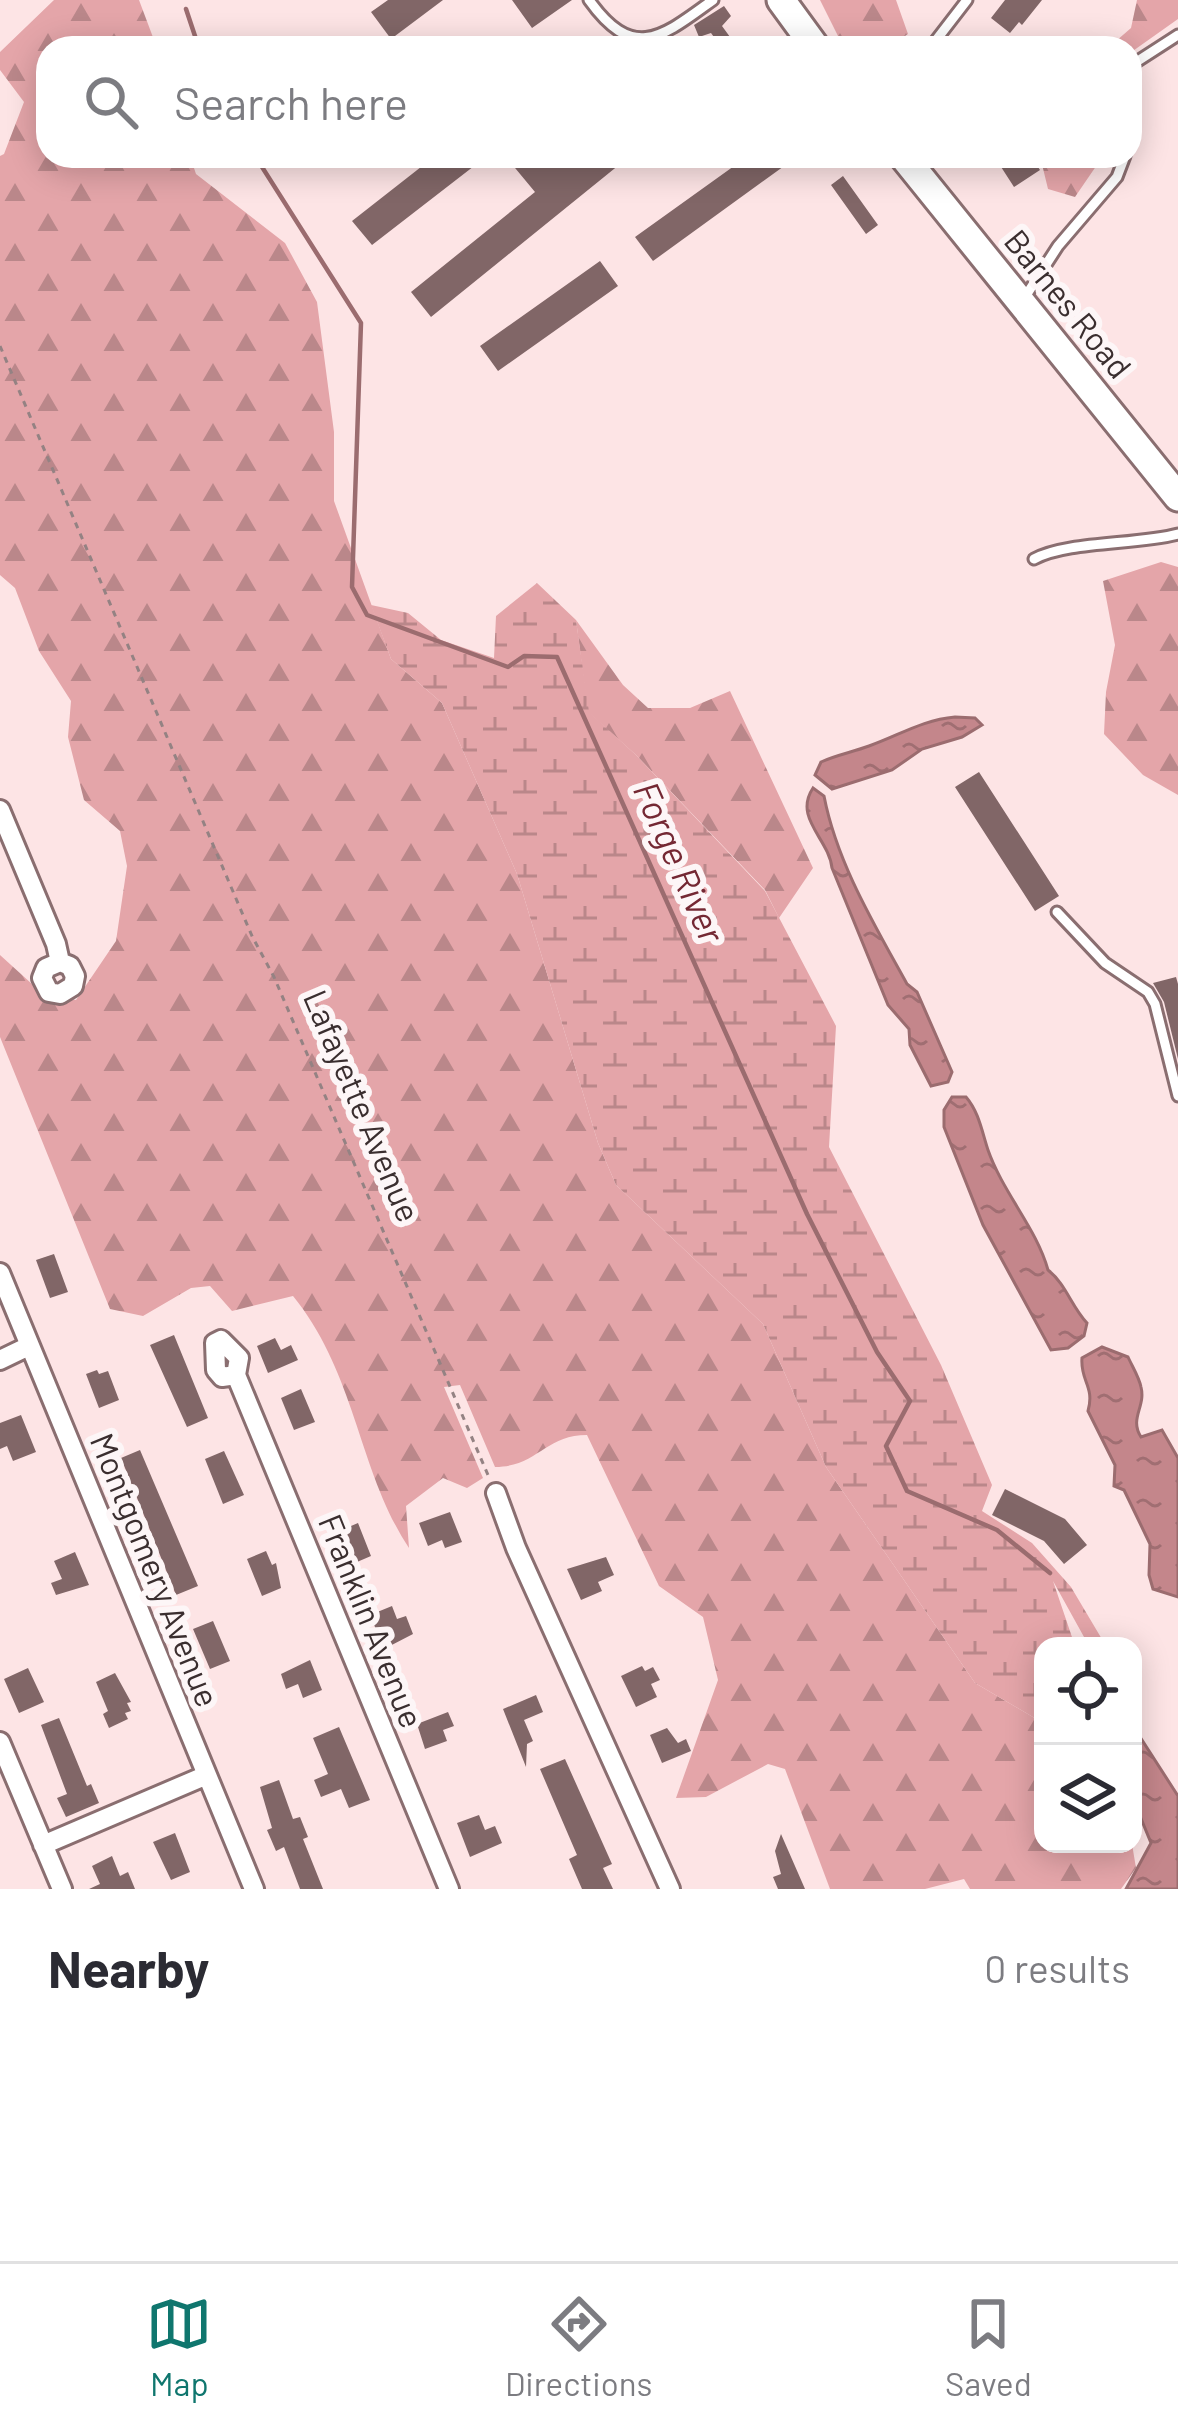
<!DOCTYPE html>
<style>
:root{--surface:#fff;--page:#f2f2f3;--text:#2b2b33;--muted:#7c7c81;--line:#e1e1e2;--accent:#0f766e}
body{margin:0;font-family:Barlow,sans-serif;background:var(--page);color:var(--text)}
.controls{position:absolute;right:36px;bottom:36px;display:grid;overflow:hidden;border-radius:24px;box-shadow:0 6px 30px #0003}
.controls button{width:108px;height:108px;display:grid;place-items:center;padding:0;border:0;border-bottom:3px solid var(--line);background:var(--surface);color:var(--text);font:60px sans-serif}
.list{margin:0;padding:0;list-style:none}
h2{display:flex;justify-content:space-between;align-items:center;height:156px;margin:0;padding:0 48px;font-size:51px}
h2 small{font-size:39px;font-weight:400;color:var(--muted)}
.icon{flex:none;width:66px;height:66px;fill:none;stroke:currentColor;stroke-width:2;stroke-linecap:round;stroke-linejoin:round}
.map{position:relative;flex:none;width:1178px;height:1889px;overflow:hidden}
.search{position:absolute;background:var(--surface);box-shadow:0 6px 30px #0003;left:36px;right:36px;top:36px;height:132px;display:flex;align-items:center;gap:30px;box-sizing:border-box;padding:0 42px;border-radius:36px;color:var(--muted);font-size:45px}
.sheet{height:372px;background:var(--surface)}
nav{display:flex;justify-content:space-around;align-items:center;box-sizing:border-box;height:168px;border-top:3px solid var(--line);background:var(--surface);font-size:33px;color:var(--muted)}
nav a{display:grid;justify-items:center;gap:6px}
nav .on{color:var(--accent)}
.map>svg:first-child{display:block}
</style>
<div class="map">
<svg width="1178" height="1889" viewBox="0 0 1178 1889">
<defs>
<pattern id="forest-firs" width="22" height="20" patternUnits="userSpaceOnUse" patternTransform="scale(3)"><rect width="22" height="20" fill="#e4a5a9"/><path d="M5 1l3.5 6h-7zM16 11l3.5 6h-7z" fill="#ba878a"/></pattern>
<pattern id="wetland-marsh" width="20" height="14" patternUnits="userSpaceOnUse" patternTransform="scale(3)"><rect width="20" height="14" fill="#e4a5a9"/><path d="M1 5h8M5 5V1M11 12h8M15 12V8" fill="none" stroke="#ba878a"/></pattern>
<pattern id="water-ripples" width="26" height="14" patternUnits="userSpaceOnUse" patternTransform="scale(3)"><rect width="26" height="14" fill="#c4868b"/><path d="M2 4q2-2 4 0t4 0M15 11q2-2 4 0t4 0" fill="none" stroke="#a06e72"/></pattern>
</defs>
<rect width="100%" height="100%" fill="#fde4e5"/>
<!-- forest -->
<path fill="url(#forest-firs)" d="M54,0H139L157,48H48V156H190L196,174L285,243L317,302L334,432V501L391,659L442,703L517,874L598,1143L616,1185L763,1324L826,1467L975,1683L1043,1723V1844H1132L1136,1868L1121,1889H970L964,1879L925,1889H830L785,1769L768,1764L706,1797L676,1798L718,1680L703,1617L659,1586L587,1435C545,1435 537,1467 495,1467L460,1385L444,1387L483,1478L467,1488L443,1478L406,1506L409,1548C358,1471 357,1375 293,1296L232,1311L210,1286L191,1288L143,1316L110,1309L0,1037V955L43,994L76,1000L116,941L127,866L120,831L84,800L68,737L71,701L39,651L15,588L0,575V156L4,154L24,102L0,70V52Z
M820,0H896L908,34L887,48H844Z
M1137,0H1178V19L1130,53V48H1108L1131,28Z
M1040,156H1103L1075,197L1048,189Z
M1161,562L1178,567V795L1143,775L1104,734L1106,692L1115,645L1103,581Z
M576,620L623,685L648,708H690L730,691L813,868L779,918L765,890L636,755L588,712Z"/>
<!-- wetland -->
<path fill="url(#wetland-marsh)" d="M537,583L576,620L589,712L636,755L765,891L836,1026L829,1147L941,1365L992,1485L982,1511L1032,1543L1071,1587L1106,1646H1089L1053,1581L1075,1646H1043V1723L975,1683L826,1467L763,1324L616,1185L598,1143L517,874L442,703L391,659L371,605L408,613L441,640L494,658L496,616Z"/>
<!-- water -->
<path fill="url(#water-ripples)" stroke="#9b6c6f" stroke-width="3" d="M955,717L975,718L982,725L962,737L922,749L892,770L832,789L815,775L821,762C836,755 853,752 869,746C900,735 922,720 955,717Z
M813,788L824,796C837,863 874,924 907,984L917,992L952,1072L948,1082L931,1086L910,1045L909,1029L888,1005L832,868C829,839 793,818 813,788Z
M952,1097H966C979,1112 982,1132 988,1150C1003,1193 1037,1229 1048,1270C1066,1284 1071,1306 1087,1323L1084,1336L1068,1348L1051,1350L983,1225L944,1127V1110Z
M1102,1347L1128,1357C1132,1366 1139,1377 1141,1387C1146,1407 1129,1418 1141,1437L1162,1430L1178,1458V1597L1153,1589L1149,1575L1150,1544L1124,1490L1114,1486L1115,1465L1088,1411C1095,1386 1080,1381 1082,1358Z
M1133,1726L1178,1796V1889H1126L1151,1843L1133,1799Z"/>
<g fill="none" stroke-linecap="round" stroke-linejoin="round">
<!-- stream -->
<path stroke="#9b6c6f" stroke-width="4.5" d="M186,9L199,48
M255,156L361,323L352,587L367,615L508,667L524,656L557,657L807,1214L877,1352L910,1401L886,1446L907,1491L997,1530L1050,1573"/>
</g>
<!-- building -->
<path fill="#816667" d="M388,0H443L391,39L371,12Z
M512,0H572L532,28Z
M1005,0H1042L1022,25L1019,22L1010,33L991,18Z
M724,6L731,16L722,26L730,37L719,44L711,33L699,37L694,25Z
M435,156H487L372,245L352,221Z
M505,156H630L431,317L411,292L535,192Z
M748,156H798L653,261L635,237Z
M994,156H1031L1040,170L1014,187Z
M843,176L878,225L866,234L831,185Z
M600,261L618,286L498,371L480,346Z
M979,772L1059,896L1035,911L955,787Z
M1176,977L1178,984V1059L1164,1002L1153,983Z
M54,1254L68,1292L50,1298L36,1260Z
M174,1335L208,1418L187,1427L150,1345Z
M275,1338L281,1350L291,1345L298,1360L268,1373L257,1346Z
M97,1370L99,1374L108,1371L119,1400L99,1408L86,1374Z
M301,1389L315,1422L294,1430L281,1398Z
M21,1415L36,1452L13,1461L7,1446L0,1449V1423Z
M140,1450L198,1586L176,1595L121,1458Z
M224,1451L244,1495L223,1504L205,1459Z
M1005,1489L1065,1519L1087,1545L1064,1564L1044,1541L992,1515Z
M450,1512L462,1542L445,1548L442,1540L428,1546L419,1523Z
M358,1523L371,1556L350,1565L337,1532Z
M266,1551L272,1565L276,1563L281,1588L262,1596L247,1559Z
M75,1552L89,1585L56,1595L51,1583L62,1579L54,1561Z
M606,1557L614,1575L598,1582L602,1591L581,1600L567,1569Z
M392,1606L397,1619L406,1616L413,1634L384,1649L370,1615Z
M213,1621L230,1661L210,1669L193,1629Z
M310,1660L322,1690L303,1698L298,1684L286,1689L281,1674Z
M642,1666L645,1671L653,1667L660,1680L651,1684L657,1697L636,1707L621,1676Z
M28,1668L44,1702L19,1713L4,1679Z
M115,1673L131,1702L127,1703L131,1711L125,1713L128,1719L109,1728L103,1714L108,1711L96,1682Z
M536,1695L543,1712L524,1720L533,1741L527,1744L526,1767L503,1709Z
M448,1712L454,1726L443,1730L447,1741L425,1749L417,1724Z
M59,1718L87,1786L91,1784L99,1803L66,1817L57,1798L67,1794L41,1725Z
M339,1727L370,1800L349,1808L341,1789L321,1797L314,1780L328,1774L313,1738Z
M667,1728L678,1743L686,1739L691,1751L662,1763L650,1735Z
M565,1759L612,1864L603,1868L613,1889H582L569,1859L577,1855L540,1769Z
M279,1780L293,1819L300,1817L308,1837L303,1839L323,1889H300L284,1847L276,1851L267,1830L272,1828L260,1787Z
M479,1815L485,1830L495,1826L502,1843L470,1857L457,1823Z
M175,1833L190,1872L171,1880L153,1842Z
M781,1834L805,1889H778L773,1877L781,1874L775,1851Z
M112,1856L120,1876L128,1872L135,1889H89L100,1884L92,1866Z"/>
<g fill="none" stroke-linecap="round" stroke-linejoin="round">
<defs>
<path id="lane" d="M589,0C634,63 663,36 713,0
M930,48L967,0
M1130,66L1178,35
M1025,297L1058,246L1117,177L1125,156
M1034,559C1067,541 1137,545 1178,534
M1057,912L1105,963L1148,992L1155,1004L1178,1096"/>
<path id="street" d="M0,810L56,944L60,962L70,966L75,976L73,986L60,994L49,992L42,978L46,968L60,962
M0,1273L254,1889
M0,1360L29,1346
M236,1375L222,1377L216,1370L215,1343L221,1340L239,1358L236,1375L449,1889
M496,1493L516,1548L670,1889
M0,1742L62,1889
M43,1845L207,1775"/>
<path id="secondary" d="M781,0L816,48
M903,156L1178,497"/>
</defs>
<!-- lane casing -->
<use href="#lane" stroke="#8a6e70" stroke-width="15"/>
<!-- street casing -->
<use href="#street" stroke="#8a6e70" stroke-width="24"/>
<!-- secondary casing -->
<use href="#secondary" stroke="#8a6e70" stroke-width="33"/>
<!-- path -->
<path stroke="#948283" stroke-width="3" stroke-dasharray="6 6" stroke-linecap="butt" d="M0,346L252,936L274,977L488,1475"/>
<!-- lane -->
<use href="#lane" stroke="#fff" stroke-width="9"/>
<!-- street -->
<use href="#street" stroke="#fff" stroke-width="18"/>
<!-- secondary -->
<use href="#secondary" stroke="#fff" stroke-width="27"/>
</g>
<g text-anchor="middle" stroke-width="12" stroke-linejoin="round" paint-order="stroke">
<!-- street labels -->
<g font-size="33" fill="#3a2e2f" stroke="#fdf6f7">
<text transform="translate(1068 304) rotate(51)" y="12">Barnes Road</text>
<text transform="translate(362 1106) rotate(67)" y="12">Lafayette Avenue</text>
<text transform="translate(155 1570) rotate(68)" y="12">Montgomery Avenue</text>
<text transform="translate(371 1621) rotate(68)" y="12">Franklin Avenue</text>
</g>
<!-- water labels -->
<g font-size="36" font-style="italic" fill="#742833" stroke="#fdf6f7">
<text transform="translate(679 862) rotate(66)" y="13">Forge River</text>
</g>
</g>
</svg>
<div class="controls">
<button><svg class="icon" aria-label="locate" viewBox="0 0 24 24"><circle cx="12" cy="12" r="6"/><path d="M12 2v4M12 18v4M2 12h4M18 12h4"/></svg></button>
<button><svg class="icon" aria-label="layers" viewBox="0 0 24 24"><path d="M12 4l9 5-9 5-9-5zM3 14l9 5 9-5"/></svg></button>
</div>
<div class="search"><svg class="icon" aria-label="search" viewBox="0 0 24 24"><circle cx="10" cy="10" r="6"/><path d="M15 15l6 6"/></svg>Search here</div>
</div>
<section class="sheet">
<h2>Nearby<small>0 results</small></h2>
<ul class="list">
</ul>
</section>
<nav>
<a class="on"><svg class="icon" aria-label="map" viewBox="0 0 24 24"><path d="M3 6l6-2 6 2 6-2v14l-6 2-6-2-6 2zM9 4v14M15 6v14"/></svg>Map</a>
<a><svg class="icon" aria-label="directions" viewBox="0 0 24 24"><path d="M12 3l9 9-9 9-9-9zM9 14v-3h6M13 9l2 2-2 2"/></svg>Directions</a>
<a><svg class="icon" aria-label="saved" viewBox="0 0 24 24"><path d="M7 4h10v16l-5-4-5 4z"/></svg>Saved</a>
</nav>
